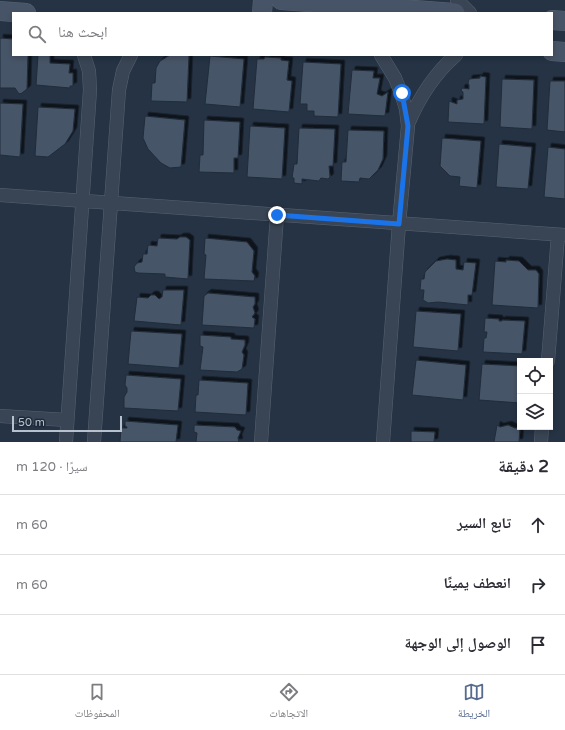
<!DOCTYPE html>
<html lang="ar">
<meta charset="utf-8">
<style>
:root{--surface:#fff;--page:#f2f2f3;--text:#2b2b33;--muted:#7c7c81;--line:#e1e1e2;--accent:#566b8f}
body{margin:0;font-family:"Varela Round","Noto Naskh Arabic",sans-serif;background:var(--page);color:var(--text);direction:rtl}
.controls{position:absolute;right:12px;bottom:12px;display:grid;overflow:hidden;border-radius:0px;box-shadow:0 2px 6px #0003}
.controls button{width:36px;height:36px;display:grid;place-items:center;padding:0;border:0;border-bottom:1px solid var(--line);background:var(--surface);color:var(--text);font:20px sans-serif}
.scale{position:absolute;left:12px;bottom:10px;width:110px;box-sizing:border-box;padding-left:4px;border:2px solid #b7c0cd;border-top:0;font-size:11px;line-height:14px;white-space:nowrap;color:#b7c0cd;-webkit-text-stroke:3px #1e2a39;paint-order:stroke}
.stop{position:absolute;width:12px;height:12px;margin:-9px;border:3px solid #1a73e8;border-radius:50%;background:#fff}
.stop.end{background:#1a73e8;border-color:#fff;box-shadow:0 1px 4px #0008}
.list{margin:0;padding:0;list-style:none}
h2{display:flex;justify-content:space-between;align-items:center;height:52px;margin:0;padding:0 16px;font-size:17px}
h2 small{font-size:13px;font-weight:400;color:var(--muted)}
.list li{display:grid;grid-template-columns:26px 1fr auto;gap:12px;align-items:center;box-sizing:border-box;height:60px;padding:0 16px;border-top:1px solid var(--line)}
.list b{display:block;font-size:15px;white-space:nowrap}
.list em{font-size:13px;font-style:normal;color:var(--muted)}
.icon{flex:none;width:22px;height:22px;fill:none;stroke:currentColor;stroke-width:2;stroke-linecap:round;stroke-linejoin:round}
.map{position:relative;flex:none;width:565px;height:442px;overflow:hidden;direction:ltr}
.search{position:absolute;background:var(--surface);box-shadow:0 2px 6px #0003;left:12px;right:12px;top:12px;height:44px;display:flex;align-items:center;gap:10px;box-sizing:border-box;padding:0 14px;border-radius:0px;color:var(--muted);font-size:15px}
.sheet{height:232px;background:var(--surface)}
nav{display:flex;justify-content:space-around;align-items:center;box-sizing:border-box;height:56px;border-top:1px solid var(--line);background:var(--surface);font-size:11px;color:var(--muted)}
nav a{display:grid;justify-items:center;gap:2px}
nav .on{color:var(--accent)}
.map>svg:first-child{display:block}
</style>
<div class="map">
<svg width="565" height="442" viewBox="0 0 565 442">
<defs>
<filter id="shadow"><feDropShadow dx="3.5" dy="-3.5" stdDeviation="0" flood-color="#0009"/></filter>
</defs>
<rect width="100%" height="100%" fill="#253344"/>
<!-- building -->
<path fill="#465568" stroke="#202c3b" filter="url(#shadow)" d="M0,38L13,39V55H28L27,89L22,93L19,94L15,88H0Z
M38,55H50V63L70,64L69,73H73V86H70V88L36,85Z
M170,55H189L187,102L151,101L152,83H155L156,68L160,61Z
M210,56L244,59L240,107L205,104Z
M265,57L281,58V60L289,61L287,80L292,81L289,112L253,109L257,59H264Z
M303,62L341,64L338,117L314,116V111H307V104H300Z
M352,70L374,71L373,78H380L377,94L382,96L388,92L385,116L348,114Z
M480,76L486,77L484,124L448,122L449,101L457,104V100L463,99V92L461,91L462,88L469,89V85L468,83L469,79L480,78Z
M502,79L534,80L532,129L500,127Z
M550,81H565V132L547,130Z
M0,103L23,104L20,157L0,155Z
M38,107L75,109L73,131L65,144L48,157L35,156Z
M145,116L185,120L181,167L170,168L161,163L148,149L143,138Z
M204,120L240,122L238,158H234V173L199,172L200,155H203Z
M250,126L285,128L282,179L247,177Z
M299,128L335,129L333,166H329L330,177L328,179L321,178L319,181L302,179V184L294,183V178H292L294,164H297Z
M348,130L384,131L383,159L378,170L369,179L360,178L359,182L341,181L342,162H346Z
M442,138L481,141L477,188L459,186L460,177L450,176L440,166Z
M499,144L532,147L528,189L496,187Z
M548,147L565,149V199L544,197Z
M180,237H186L190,240L188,279L165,277V274L138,273L135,272L134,267L137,263L142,262L143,254H147L148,245L157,246L158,238L177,239Z
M205,238L247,242L254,251L252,272L255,276L254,281L204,279L206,255L204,254Z
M447,259L456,260V269L463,270L464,262L476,263L472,295H468V305L438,302L428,303L423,300L424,290H420L421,279H424L425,272L436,261Z
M506,260L519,261L528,270H536L539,274L538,308L492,305L495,261L506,262Z
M163,290H184L181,325L134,321L137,297L148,298L151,295H155L159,299L162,297Z
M208,293L255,297V304L253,307L255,313L252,317L255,319L254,328L202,325L204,296Z
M416,311L461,314L458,351L413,347Z
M485,318L499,319V321H502V320L525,321L522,354L483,352L484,338H486L487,332H484Z
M131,331L182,334L179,368L128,364Z
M200,335L231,337V339L245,340V345L242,352L244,355L242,369L237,372L200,370L203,347L200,346Z
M416,360L466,365L463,400L412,395Z
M482,364L520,366V403L479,400Z
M126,375L181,379L178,411L124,408V397L127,392V388L125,385Z
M199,380L248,383L246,415L195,412L196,395H198Z
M125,421L178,425L176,442H120L121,428H127V427L125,426Z
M194,425L235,427L237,430L241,431L238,438L239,442H196L197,433L194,432Z
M497,425L500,427L508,425L515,428H520L519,442H494Z
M411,431L435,432L434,442H411Z"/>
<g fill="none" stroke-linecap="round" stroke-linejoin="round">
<defs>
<path id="street" d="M457,0L470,13
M381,55L395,78L401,93L406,109L408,126L399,224L383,442
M408,124C419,98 434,74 456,55
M0,195L565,235
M548,361L558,235
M0,416L67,420
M66,442L90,90L89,71L84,55
M94,442L119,90L123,71L131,55
M261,442L277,215
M541,442L542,427"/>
<path id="secondary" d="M281,0L455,13
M0,11L26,13
M262,13L263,0
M552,20L565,21
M552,51L565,52"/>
</defs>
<!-- street casing -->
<use href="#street" stroke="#586371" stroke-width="14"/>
<!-- secondary casing -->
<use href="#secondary" stroke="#586371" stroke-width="20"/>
<!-- street -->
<use href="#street" stroke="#394554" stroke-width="13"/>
<!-- secondary -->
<use href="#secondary" stroke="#475467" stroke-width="19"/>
</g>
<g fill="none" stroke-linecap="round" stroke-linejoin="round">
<!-- route -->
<path stroke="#1a73e8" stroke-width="5" d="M277,215L399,224L408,126L402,93"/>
</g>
</svg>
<div class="controls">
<button><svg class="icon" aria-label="locate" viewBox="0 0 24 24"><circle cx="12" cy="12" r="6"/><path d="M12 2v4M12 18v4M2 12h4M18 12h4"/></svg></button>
<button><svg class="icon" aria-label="layers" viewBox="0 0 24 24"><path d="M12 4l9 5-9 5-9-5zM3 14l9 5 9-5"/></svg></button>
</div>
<div class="scale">50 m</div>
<div class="stop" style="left:402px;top:93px"></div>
<div class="stop end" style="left:277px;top:215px"></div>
<div class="search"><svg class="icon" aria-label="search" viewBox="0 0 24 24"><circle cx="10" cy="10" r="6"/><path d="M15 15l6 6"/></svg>ابحث هنا</div>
</div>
<section class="sheet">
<h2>2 دقيقة<small>سيرًا · 120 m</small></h2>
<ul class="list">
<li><svg class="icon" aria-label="ahead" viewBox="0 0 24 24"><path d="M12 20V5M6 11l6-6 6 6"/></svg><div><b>تابع السير</b></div><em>60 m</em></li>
<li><svg class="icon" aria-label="right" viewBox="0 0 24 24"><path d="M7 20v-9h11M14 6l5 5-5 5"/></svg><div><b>انعطف يمينًا</b></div><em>60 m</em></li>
<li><svg class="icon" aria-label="arrive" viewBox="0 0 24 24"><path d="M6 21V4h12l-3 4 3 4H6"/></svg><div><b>الوصول إلى الوجهة</b></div></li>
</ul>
</section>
<nav>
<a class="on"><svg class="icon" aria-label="map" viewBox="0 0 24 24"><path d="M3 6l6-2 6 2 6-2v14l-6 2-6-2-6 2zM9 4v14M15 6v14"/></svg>الخريطة</a>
<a><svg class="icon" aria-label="directions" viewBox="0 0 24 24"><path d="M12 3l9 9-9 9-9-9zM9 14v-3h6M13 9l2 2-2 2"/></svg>الاتجاهات</a>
<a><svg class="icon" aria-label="saved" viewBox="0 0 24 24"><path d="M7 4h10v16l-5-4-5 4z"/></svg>المحفوظات</a>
</nav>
